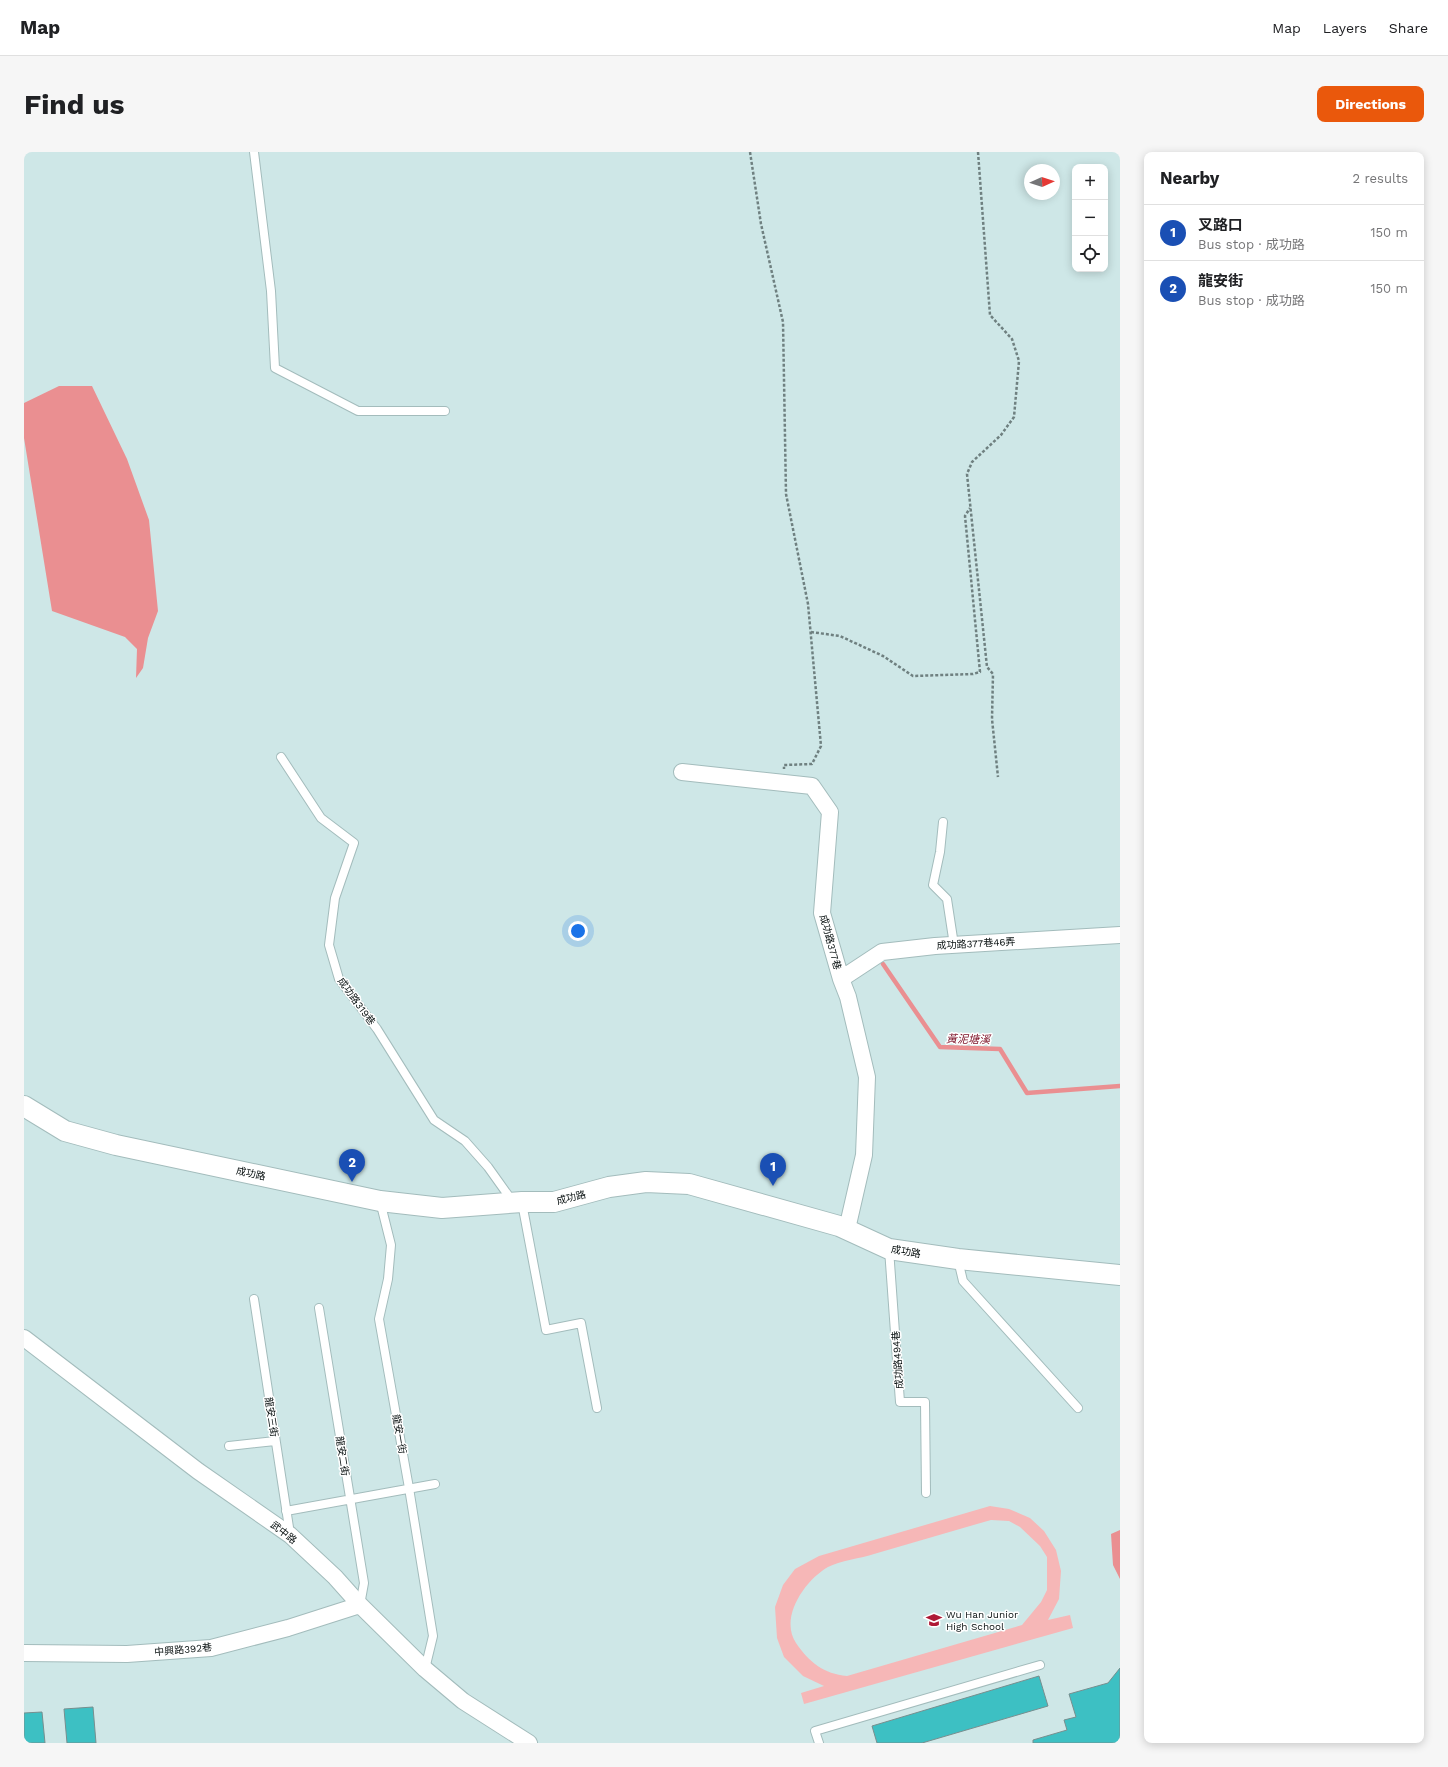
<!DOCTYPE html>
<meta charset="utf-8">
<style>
:root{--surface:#fff;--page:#f6f6f6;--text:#202124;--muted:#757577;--line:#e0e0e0;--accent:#ea580c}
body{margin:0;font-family:"Work Sans","Noto Sans TC",sans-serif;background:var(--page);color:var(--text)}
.controls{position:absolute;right:12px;top:12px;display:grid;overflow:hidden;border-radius:8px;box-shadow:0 2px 10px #0003}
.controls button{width:36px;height:36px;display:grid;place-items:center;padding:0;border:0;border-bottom:1px solid var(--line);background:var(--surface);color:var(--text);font:20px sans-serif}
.compass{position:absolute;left:1000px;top:12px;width:36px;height:36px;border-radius:50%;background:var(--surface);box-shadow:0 2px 10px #0003;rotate:87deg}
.you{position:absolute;left:554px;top:779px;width:14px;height:14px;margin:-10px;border:3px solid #fff;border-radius:50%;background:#1a73e8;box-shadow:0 0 0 6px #1a73e833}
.badge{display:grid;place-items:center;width:26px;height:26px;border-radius:50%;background:var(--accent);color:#fff;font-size:13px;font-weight:700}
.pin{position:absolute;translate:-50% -33px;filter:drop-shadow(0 1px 2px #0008)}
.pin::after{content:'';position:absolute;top:21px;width:14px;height:12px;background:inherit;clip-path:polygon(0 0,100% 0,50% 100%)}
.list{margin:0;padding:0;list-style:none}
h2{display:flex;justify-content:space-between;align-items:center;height:52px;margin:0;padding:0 16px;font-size:17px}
h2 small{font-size:13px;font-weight:400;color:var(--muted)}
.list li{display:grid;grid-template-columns:26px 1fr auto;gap:12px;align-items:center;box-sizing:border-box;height:56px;padding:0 16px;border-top:1px solid var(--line)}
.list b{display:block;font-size:15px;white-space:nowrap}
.list p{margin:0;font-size:13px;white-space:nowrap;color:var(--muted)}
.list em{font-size:13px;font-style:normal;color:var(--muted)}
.icon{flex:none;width:22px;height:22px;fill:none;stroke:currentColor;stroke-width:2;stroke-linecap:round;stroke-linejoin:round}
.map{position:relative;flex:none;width:1096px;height:1591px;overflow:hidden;border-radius:8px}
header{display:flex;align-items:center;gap:24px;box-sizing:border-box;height:56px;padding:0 20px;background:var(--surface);border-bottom:1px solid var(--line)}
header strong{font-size:19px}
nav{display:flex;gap:22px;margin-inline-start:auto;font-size:14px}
.intro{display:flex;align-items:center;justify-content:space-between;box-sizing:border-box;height:96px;padding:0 24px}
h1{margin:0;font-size:28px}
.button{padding:10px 18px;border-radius:8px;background:var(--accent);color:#fff;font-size:14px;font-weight:700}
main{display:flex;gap:24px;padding:0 24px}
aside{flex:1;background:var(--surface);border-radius:8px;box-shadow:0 2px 10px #0003}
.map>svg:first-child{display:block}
</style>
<header>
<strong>Map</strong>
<nav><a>Map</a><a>Layers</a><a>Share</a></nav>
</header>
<div class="intro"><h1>Find us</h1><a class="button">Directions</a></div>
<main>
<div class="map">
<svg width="1096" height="1591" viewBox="0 0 1096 1591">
<rect width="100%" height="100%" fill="#cee7e7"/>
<!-- green -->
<path fill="#f6b7b7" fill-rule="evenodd" d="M966,1354L985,1357L1006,1366L1020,1379L1032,1398L1037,1419L1035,1447L1024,1468L1046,1463L1049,1476L780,1552L777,1541L800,1534L779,1524L760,1505L753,1486L751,1455L759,1433L771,1417L795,1404ZM967,1368L985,1369L996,1375L1016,1394L1023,1405V1438L1017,1450L998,1473L823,1524C800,1522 785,1510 772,1491C755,1466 781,1428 804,1415C815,1409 838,1406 850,1402C889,1391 928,1379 967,1368Z"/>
<!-- water -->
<path fill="#ea8f91" d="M35,234H68L103,307L125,368L134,459L124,486L119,516L112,526L113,497L101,485L28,459L0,286V251Z
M1096,1378V1427L1089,1413L1087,1382Z"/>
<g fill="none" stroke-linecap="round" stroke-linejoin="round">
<!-- stream -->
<path stroke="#ea8f91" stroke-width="4.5" d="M859,812L916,895L976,897L1003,941L1096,934"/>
</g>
<!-- building -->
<path fill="#3dc0c3" stroke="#778e8e" d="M1096,1516V1591H1009V1588L1043,1578L1040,1568L1052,1565L1045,1542L1084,1531Z
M1015,1524L1024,1554L898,1591H853L848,1574Z
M69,1555L72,1591H43L40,1557Z
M18,1560L21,1591H0V1561Z"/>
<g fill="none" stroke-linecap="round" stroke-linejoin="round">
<defs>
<path id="service" d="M230,0L247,139L251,216L334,259H421
M257,605L297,666L330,691L311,746L305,793L315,827L353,877L410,968L441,989L464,1015L489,1050
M919,670L916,700L909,733L923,747L930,793
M356,1049L367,1093L364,1127L355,1167L385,1336L409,1484L401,1517
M498,1051L522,1178L557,1171L573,1256
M865,1097L876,1250H901L902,1341
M934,1108L939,1129L1054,1256
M230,1147L266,1382
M295,1156L340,1431L336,1453
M205,1294L251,1289
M262,1359L411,1332
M795,1591L791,1579L1016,1513"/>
<path id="minor" d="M658,620L788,634L806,660L798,761L817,827L824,845L843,925L840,1003L823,1077
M817,827L858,800L911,794L1096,783
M0,1186L174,1319L266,1383L311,1425L336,1453L401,1517L439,1549L505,1591
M0,1501L103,1502L187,1496L264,1476L336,1453"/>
<path id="tertiary" d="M0,954L41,979L92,993L356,1049L418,1056L498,1050H530L585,1035L622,1030L665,1032L815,1074L865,1097L934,1107L1096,1123"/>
</defs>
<!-- service casing -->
<use href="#service" stroke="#a3bcbc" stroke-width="10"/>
<!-- minor casing -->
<use href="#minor" stroke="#a3bcbc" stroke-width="18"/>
<!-- tertiary casing -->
<use href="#tertiary" stroke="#a3bcbc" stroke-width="22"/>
<!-- path -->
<path stroke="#6f8080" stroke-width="2.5" stroke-dasharray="3 2" stroke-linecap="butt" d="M726,0L737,72L759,170L762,342L784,452L797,594L788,612L760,613V617
M954,0L966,163L988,187L995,209L990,265L977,283L948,310L943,322L963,515L969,522L968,567L974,625
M787,480L816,484L859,504L889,524L949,522L956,520L941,364L946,356"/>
<!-- service -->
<use href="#service" stroke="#fff" stroke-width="8"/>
<!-- minor -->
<use href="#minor" stroke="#fff" stroke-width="16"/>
<!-- tertiary -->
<use href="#tertiary" stroke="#fff" stroke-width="20"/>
</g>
<!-- icons -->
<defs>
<symbol id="school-bare" viewBox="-9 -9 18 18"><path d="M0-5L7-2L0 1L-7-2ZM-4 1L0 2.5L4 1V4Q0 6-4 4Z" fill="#ae1935" stroke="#fff" stroke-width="2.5" paint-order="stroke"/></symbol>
</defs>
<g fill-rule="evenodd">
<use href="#school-bare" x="899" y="1457" width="22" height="22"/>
</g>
<g text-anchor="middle" stroke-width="3" stroke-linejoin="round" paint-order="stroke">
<!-- street labels -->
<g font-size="10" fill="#060e0e" stroke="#fff">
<text transform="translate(807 790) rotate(75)" y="4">成功路377巷</text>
<text transform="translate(952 791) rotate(-3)" y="4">成功路377巷46弄</text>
<text transform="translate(333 849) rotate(54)" y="4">成功路319巷</text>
<text transform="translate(227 1021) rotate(12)" y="4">成功路</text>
<text transform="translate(547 1045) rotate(-14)" y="4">成功路</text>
<text transform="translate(882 1099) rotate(10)" y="4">成功路</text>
<text transform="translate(873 1208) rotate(-94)" y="4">成功路494巷</text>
<text transform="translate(248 1265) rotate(81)" y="4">龍安三街</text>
<text transform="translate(376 1282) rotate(80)" y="4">龍安一街</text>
<text transform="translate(319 1304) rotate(81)" y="4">龍安二街</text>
<text transform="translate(260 1380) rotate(38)" y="4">武中路</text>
<text transform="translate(159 1497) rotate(-5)" y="4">中興路392巷</text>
</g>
<!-- poi labels -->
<g font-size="10" fill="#060e0e" stroke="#fff" text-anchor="start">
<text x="922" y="1466">Wu Han Junior<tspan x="922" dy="12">High School</tspan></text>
</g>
<!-- water labels -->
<g font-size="11" font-style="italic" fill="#790b21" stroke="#fff">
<text transform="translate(944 887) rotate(1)" y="4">黃泥塘溪</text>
</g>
</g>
</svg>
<div class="controls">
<button>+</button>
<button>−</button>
<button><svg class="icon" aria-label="locate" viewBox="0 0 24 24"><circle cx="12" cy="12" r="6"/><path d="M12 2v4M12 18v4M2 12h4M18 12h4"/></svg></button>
</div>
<svg class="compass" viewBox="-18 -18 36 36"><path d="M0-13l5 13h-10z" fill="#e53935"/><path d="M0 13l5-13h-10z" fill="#757577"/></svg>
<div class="you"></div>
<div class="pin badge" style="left:749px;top:1034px;background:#1a4fb4">1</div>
<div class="pin badge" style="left:328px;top:1030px;background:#1a4fb4">2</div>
</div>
<aside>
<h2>Nearby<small>2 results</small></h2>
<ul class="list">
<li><span class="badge" style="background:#1a4fb4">1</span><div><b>叉路口</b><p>Bus stop · 成功路</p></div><em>150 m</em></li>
<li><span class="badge" style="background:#1a4fb4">2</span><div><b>龍安街</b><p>Bus stop · 成功路</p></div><em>150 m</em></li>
</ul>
</aside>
</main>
